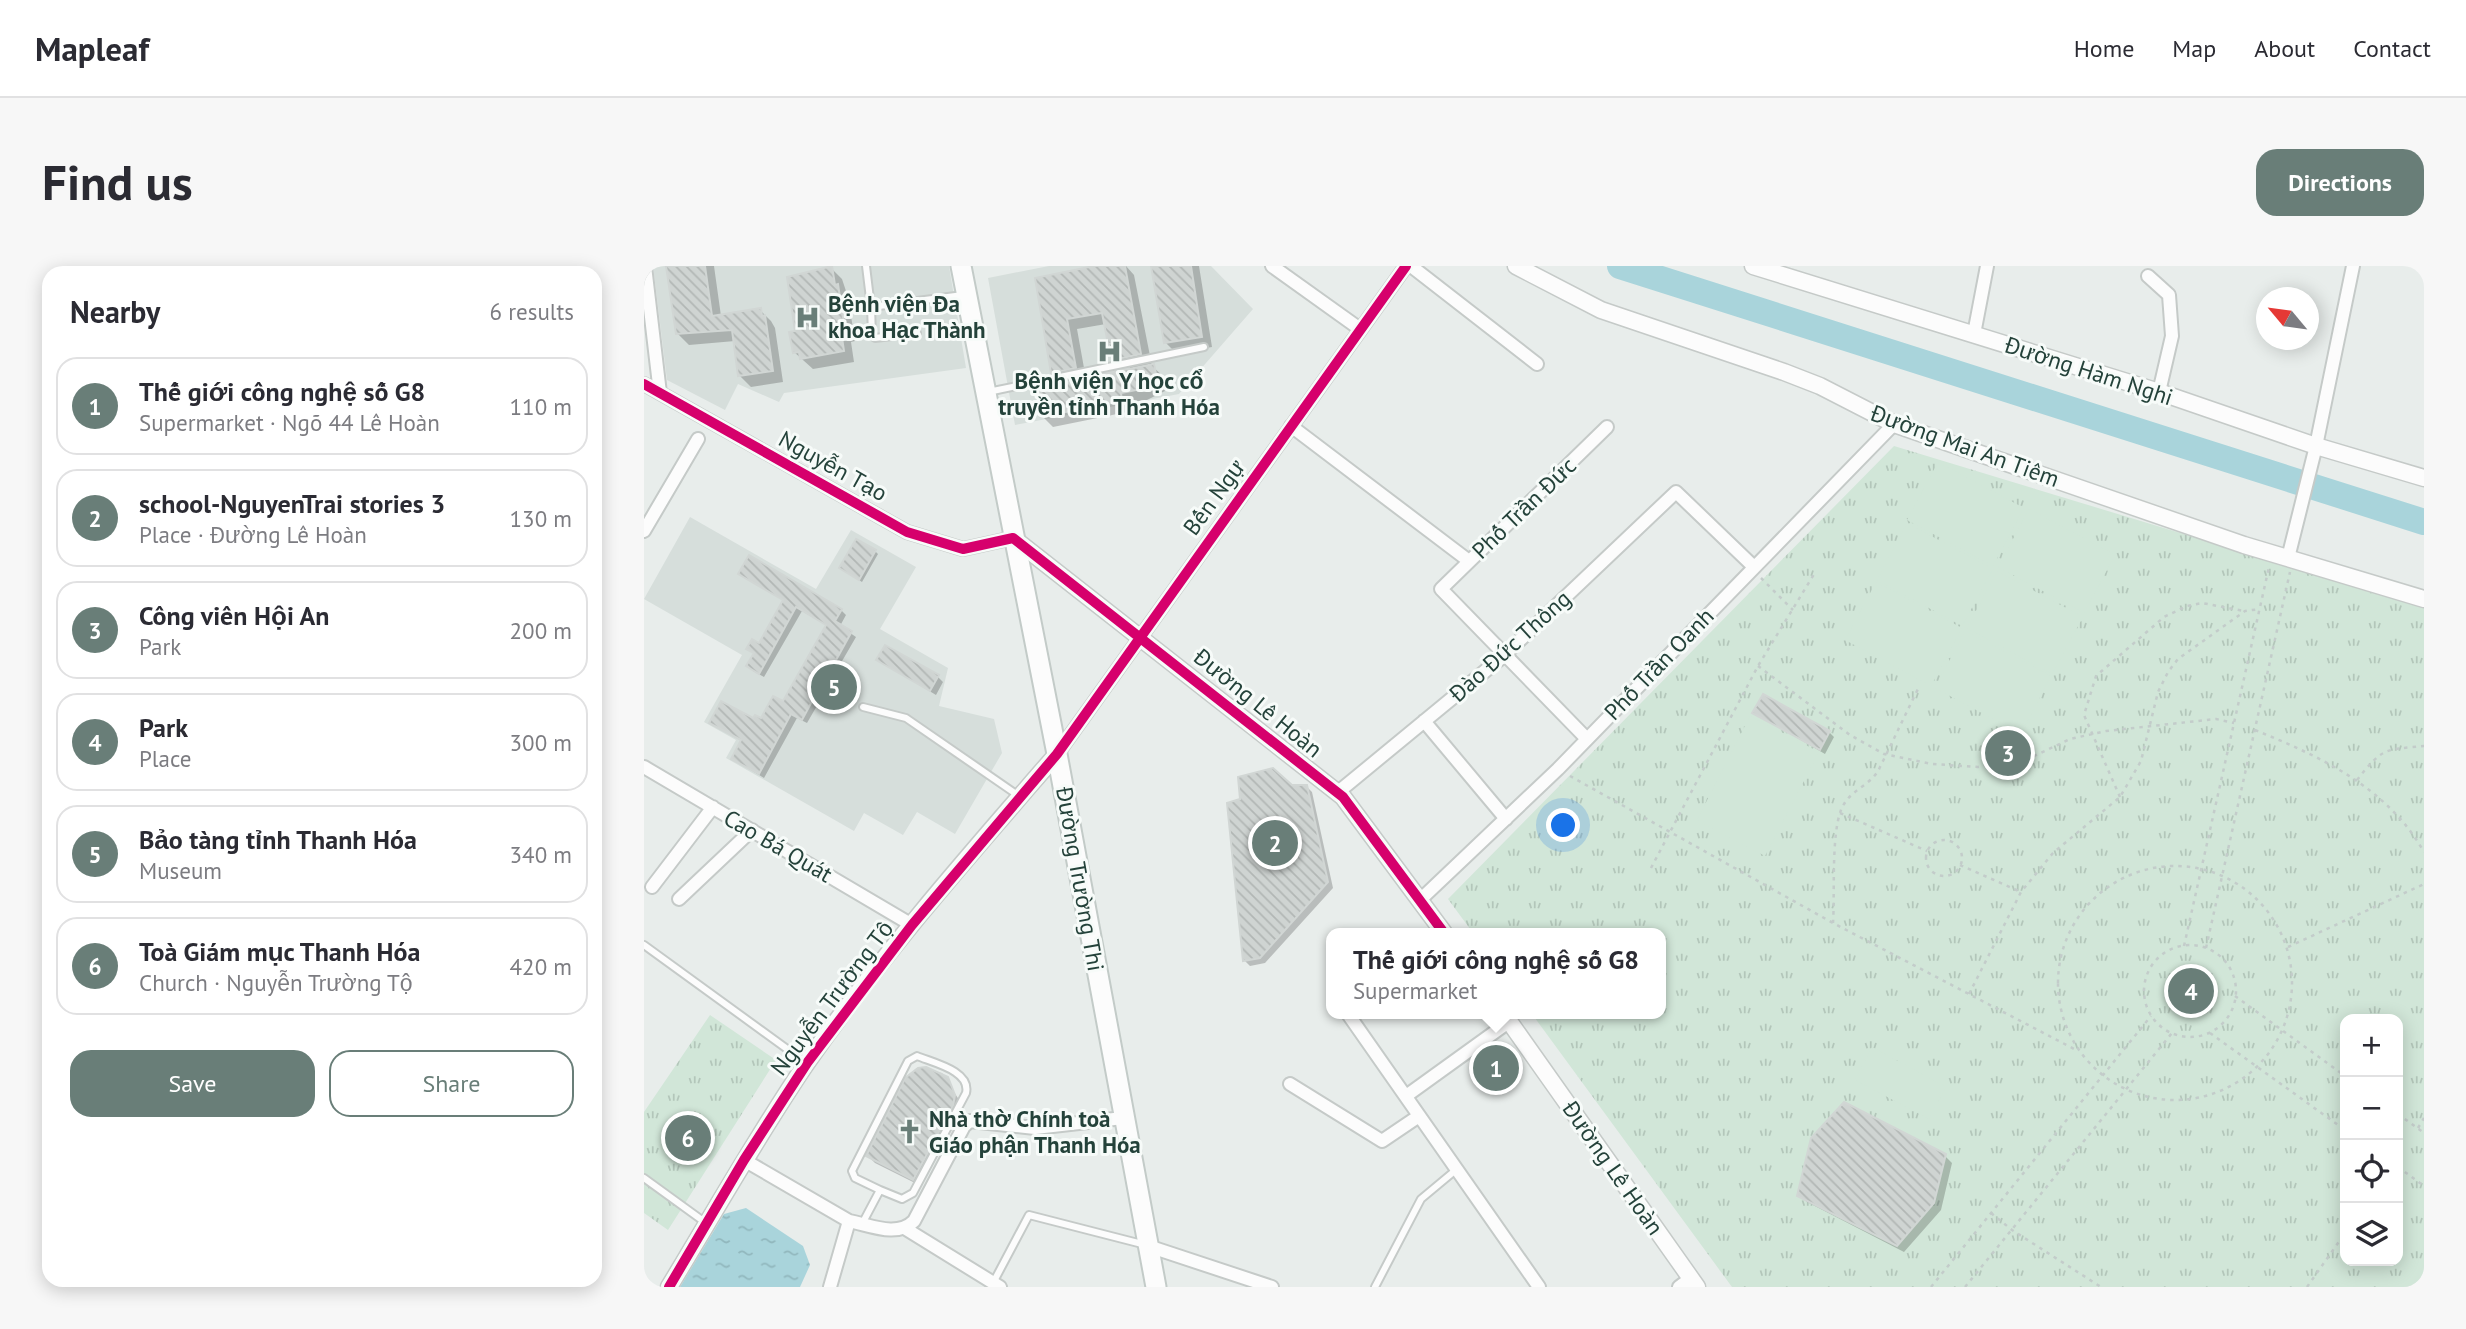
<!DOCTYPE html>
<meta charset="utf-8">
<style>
:root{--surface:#fff;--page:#f7f7f7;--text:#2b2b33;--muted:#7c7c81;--line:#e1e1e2;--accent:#697e78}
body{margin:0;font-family:"PT Sans",sans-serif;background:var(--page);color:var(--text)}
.controls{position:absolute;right:21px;bottom:21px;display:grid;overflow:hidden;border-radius:14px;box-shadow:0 4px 18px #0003}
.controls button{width:63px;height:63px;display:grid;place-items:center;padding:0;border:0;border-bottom:2px solid var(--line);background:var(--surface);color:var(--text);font:35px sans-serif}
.compass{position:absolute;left:1612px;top:21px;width:63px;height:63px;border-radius:50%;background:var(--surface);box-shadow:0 4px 18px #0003;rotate:299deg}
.you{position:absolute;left:920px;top:560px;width:24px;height:24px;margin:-18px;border:5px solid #fff;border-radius:50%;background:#1a73e8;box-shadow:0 0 0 10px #1a73e833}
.badge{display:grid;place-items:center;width:46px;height:46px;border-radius:50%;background:var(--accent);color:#fff;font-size:23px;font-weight:700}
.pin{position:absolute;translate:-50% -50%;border:4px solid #fff;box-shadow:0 2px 7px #0006}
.popup{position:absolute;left:682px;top:662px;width:340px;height:91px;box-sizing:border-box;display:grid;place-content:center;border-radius:14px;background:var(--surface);filter:drop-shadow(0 2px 5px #0005);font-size:23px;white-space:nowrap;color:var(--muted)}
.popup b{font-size:26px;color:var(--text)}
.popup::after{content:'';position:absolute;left:50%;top:100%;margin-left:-14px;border:14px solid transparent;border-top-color:var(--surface)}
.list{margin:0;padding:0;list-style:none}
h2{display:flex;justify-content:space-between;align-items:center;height:91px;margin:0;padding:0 28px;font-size:30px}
h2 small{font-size:23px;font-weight:400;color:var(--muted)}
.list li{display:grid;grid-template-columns:46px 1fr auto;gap:21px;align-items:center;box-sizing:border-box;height:98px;margin:0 14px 14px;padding:0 14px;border:2px solid var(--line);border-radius:21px}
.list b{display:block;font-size:26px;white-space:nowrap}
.list p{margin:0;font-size:23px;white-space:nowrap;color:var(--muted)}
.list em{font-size:23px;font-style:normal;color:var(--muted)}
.actions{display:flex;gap:14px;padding:21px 28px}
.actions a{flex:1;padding:16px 0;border:2px solid var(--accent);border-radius:21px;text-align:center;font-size:24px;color:var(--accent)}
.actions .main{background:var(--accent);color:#fff}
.icon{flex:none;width:38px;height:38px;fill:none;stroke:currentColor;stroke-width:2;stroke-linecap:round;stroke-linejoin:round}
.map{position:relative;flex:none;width:1780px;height:1021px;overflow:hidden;border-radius:21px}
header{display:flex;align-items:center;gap:42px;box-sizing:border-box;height:98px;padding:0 35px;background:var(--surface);border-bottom:2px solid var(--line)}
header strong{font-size:33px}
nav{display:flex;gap:38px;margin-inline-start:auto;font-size:24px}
.intro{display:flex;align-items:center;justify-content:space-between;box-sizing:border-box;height:168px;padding:0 42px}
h1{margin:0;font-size:49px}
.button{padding:18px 32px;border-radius:21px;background:var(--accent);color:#fff;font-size:24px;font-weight:700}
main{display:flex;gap:42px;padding:0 42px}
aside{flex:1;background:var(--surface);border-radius:21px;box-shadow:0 4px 18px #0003}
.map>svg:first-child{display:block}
</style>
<header>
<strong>Mapleaf</strong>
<nav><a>Home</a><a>Map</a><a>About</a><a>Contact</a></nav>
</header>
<div class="intro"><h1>Find us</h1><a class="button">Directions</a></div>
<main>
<aside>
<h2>Nearby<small>6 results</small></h2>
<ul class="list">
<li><span class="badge">1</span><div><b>Thế giới công nghệ số G8</b><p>Supermarket · Ngõ 44 Lê Hoàn</p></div><em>110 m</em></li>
<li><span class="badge">2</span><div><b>school-NguyenTrai stories 3</b><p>Place · Đường Lê Hoàn</p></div><em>130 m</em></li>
<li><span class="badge">3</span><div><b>Công viên Hội An</b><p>Park</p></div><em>200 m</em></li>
<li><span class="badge">4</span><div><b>Park</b><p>Place</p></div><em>300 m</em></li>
<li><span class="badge">5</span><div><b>Bảo tàng tỉnh Thanh Hóa</b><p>Museum</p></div><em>340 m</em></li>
<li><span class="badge">6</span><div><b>Toà Giám mục Thanh Hóa</b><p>Church · Nguyễn Trường Tộ</p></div><em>420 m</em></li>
</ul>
<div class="actions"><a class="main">Save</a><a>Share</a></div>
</aside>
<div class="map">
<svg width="1780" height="1021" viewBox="0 0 1780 1021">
<defs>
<pattern id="park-tufts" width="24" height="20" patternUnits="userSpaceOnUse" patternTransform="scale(1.75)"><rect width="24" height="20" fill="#d1e6d8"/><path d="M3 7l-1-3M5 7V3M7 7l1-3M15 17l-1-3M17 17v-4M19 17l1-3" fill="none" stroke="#b3c6ba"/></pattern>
<pattern id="water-ripples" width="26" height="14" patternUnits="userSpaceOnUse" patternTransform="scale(1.75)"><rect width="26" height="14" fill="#a9d4db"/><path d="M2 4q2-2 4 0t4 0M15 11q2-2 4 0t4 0" fill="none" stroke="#91b7bd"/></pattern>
<pattern id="building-back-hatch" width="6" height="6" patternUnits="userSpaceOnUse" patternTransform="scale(1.75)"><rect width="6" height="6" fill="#cfd4d2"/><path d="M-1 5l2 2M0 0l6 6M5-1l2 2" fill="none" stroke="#b2b7b5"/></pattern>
</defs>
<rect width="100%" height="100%" fill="#e8edeb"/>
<!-- built -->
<path fill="#d6dedb" d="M9,0H305L322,102L140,127L135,136L94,118L81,144L23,114Z
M405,0H567L609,43L535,128L371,159L344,12Z
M46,251L172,323L207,264L272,301L236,363L304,402L295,440L350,453L358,487L311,568L273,546L259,569L220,547L210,565L82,492L92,474L60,456L98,389L0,333Z"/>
<!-- park -->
<path fill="url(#park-tufts)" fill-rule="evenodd" d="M1250,180L1780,341V1021H1088L888,748H1016V667H829L804,633ZM1701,753H1754V995H1701Z
M66,749L132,794L24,964L0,947V846Z"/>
<!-- pitch -->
<path fill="#d1e6d8" d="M1294,196L1380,242L1349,300L1263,254Z
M1385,243L1471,289L1440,347L1354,301Z
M1263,257L1349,303L1318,360L1233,314Z
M1353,305L1439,351L1408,408L1323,362Z
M1232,316L1318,362L1287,420L1201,374Z
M1321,365L1407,410L1377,468L1291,422Z
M1106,450L1175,486L1121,590L1053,554Z
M1228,781L1302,821L1285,853L1211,814Z"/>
<!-- water -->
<path fill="url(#water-ripples)" d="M102,942L159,980L166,999L156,1021H36L80,948Z"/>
<!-- shadow -->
<path fill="#0003" fill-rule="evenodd" d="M24,0H70L77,50L116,44L127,55L131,62L139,116L107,121L96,110L91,75L45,79L34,68Z
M467,0H482L490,9L508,100L520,111L523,124L503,134L487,137L488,145L409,161L398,150L420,118L409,106L393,13ZM462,58L465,78L488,104L442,113L433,63Z
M510,0H555L568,81L532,87L521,76Z
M187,2L198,13L204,31L211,75L207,76L210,96L169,103L150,86L153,67Z
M231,285L234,288L218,316L197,302Z
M96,307L197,344L202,349L196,360L212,371L190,409L196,415L192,423L185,419L163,457L153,452L120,512L89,493L99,475L68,456L117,455L140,437L184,360L158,345L120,411L109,405L104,400L111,388L105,383L115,380L141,335Z
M234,394L294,411L299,416L292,429Z
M1110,447L1185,466L1190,471L1181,488Z
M662,520L668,526L689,622L621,697L606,700L600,694L647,521Z
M275,803L298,807L317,837L315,848L277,920L231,897L224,890Z
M1301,890L1308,897L1297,944L1260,986L1163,936L1155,929Z"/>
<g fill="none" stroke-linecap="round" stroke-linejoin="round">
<!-- river -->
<path stroke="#a9d4db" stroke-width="26" d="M976,0L1780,256"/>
</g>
<!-- building -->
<path fill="url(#building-back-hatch)" stroke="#d1d6d4" stroke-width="2" d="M22,0H61L68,50L117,42L118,50L121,49L129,105L94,110L88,64L32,68Z
M188,0L191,19L194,18L201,65H197L200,85L156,93L155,86L149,87L145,66L151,65L143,11Z
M450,0H481L497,88L474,93L472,77L464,78L458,47L423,53L432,102L407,107L391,12Z
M507,0H547L558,71L520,77Z
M510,98L513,113L492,124L477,127L478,135L396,151L391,122Z
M212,273L232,284L215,314L195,302Z
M105,289L198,343L191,355L208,365L186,405L192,409L186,419L179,415L158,454L147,448L115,508L87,493L97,474L65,457L77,435L109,452L111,449L117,452L129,430L139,435L182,359L152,341L115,408L102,400L110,387L102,383L108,373L115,377L139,334L94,308Z
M241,379L295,409L286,425L232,394Z
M1119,428L1186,465L1176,484L1108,447Z
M629,502L648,519H663L684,616L616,692L599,695L583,537L596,533L594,511Z
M282,801L304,811L311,829L309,840L269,914L222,890L261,812L274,802Z
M1200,836L1302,888L1290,937L1253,980L1153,930L1167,872Z"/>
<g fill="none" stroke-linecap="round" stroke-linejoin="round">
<defs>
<path id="service" d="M222,0L227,41L319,29
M227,41L228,69L231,72L273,67
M344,126L560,81
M219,441L262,452L375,530
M0,679L161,796
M0,912L62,957
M218,958L236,924L258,933L269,927L322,827C327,805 290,797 273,790L264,795L208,905L211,912L236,924
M349,1017L385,949L502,979
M731,1021L777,933L813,903"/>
<path id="minor" d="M1,0L16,127
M628,0L716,63
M767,0L893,98
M1504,10L1525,29L1528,70L1515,126
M1330,68L1343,0
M0,118L263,266L319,283L369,272
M647,160L825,295
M0,265L54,173
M1644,292L1672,180L1709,0
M780,455L862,553
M943,473L797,323L963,161
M413,488L762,0
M0,501L268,659
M693,527L857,392L1032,226L1109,300
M8,621L69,541
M35,633L108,564
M776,634L914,503L1250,158
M704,748L895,1021
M646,818L738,875L775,850
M762,830L866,755
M100,894L205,955L186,1021
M205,955C226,959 253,972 270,955L320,860L326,855L391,862L479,852
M262,963L356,1021
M504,980L628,1021
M1035,1021L1047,1012"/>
<path id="tertiary" d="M872,0L957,44L1140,106L1176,120L1250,158L1600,279L1780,333
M1109,0L1515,126L1672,180L1780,212
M369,272L699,531L800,667
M860,748L1053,1021
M25,1021C70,947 113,870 162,798C237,689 326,588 413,488"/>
<path id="secondary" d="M317,0L413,488L512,1021"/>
</defs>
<!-- service casing -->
<use href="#service" stroke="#c5cac8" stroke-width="10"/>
<!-- minor casing -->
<use href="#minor" stroke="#c5cac8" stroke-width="16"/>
<!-- tertiary casing -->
<use href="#tertiary" stroke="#c5cac8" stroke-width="19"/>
<!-- secondary casing -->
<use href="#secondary" stroke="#c3cbc8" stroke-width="23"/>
<!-- path -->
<path stroke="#c3ccca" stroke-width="2.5" stroke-dasharray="3.5 5" stroke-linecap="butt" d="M1117,312L1149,344
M1114,400L1206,469L1240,488L1288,498L1334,501L1386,492L1426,473L1462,465L1572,453L1590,457
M1611,464C1677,491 1743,521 1780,586
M926,510L1189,657L1434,785
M1713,514C1739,481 1740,484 1780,480
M1476,531L1440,449L1452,410L1520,351L1543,340L1558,337L1600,345
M1196,547L1283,585
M1282 592a18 18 0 1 1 36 0a18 18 0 1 1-36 0Z
M1316,599L1377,626
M1414 717a117 117 0 1 1 234 0a117 117 0 1 1-234 0Z
M1007,602L1114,400L1172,305
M1189,657C1191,628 1187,570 1197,544C1205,523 1228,520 1236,501C1249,475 1261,449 1274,423
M1500 725a46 46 0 1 1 92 0a46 46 0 1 1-92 0Z
M1540,680L1625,301
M1644,681L1780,618
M1562,682L1646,306
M1325,728L1377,626L1409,587L1476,531L1497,495L1514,426L1524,406L1534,393L1601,345L1616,343
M1591,730L1701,810
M1566,767L1701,864
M1754,848L1780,867
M1774,862L1780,852
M1754,901L1780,920
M1347,947L1368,964L1457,1021
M1287,1021L1507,750
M1321,1021L1528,767
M1663,1021L1701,967"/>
<!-- service -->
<use href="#service" stroke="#fcfcfc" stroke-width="6"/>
<!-- minor -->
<use href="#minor" stroke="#fcfcfc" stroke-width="12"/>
<!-- tertiary -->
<use href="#tertiary" stroke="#fcfcfc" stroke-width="16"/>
<!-- secondary -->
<use href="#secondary" stroke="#fcfcfc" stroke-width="19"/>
<defs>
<path id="cycleway" d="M0,118L263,266L319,283L369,272L699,531L800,667
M25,1021L100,894L163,797L268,659L413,488L762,0"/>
</defs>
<!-- cycleway casing -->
<use href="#cycleway" stroke="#f7fbf9" stroke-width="15"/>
<!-- cycleway -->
<use href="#cycleway" stroke="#d6006c" stroke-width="10"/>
</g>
<!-- icons -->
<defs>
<symbol id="hospital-bare" viewBox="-9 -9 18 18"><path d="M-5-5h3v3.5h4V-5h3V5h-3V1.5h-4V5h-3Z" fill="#697e78" stroke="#f7fbf9" stroke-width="2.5" paint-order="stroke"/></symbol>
<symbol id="church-bare" viewBox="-9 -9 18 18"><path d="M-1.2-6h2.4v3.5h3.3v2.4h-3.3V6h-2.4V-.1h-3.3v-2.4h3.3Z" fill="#697e78" stroke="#f7fbf9" stroke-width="2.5" paint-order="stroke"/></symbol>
</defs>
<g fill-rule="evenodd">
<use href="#hospital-bare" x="146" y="34" width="35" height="35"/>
<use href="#hospital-bare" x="448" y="68" width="35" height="35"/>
<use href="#church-bare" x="248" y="848" width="35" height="35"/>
</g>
<g text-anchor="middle" stroke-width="6" stroke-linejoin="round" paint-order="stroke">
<!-- poi labels -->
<g font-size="23" font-weight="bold" fill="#24423a" stroke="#f7fbf9" text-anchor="start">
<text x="184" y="46">Bệnh viện Đa<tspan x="184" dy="26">khoa Hạc Thành</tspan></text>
<text x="465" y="123" text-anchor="middle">Bệnh viện Y học cổ<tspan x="465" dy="26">truyền tỉnh Thanh Hóa</tspan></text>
<text x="285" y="861">Nhà thờ Chính toà<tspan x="285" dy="26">Giáo phận Thanh Hóa</tspan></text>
</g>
<!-- street labels -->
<g font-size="23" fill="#24423a" stroke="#f7fbf9">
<text transform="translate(1445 105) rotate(18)" y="8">Đường Hàm Nghi</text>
<text transform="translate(1321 180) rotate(20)" y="8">Đường Mai An Tiêm</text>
<text transform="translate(189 200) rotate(29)" y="8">Nguyễn Tạo</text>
<text transform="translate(570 231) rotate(-54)" y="8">Bến Ngự</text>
<text transform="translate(880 242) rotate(-44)" y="8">Phố Trần Đức</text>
<text transform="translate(866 380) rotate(-42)" y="8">Đào Đức Thông</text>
<text transform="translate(1015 398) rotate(-46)" y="8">Phố Trần Oanh</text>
<text transform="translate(614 437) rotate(39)" y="8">Đường Lê Hoàn</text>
<text transform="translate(134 580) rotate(30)" y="8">Cao Bá Quát</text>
<text transform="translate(436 613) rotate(80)" y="8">Đường Trường Thi</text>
<text transform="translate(188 732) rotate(-53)" y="8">Nguyễn Trường Tộ</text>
<text transform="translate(969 902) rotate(55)" y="8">Đường Lê Hoàn</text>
</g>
</g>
</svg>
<div class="controls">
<button>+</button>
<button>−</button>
<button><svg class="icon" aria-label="locate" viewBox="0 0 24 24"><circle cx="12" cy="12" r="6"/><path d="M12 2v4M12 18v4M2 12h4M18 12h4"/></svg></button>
<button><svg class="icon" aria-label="layers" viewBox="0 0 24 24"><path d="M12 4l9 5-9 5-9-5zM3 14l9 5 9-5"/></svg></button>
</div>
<svg class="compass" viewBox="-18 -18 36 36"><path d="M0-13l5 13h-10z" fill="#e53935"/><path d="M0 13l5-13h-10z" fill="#7c7c81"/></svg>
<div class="you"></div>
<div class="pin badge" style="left:852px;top:802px">1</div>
<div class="popup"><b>Thế giới công nghệ số G8</b>Supermarket</div>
<div class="pin badge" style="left:631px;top:577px">2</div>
<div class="pin badge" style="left:1364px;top:487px">3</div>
<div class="pin badge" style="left:1547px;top:725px">4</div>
<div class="pin badge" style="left:190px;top:421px">5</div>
<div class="pin badge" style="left:44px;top:872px">6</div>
</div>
</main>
